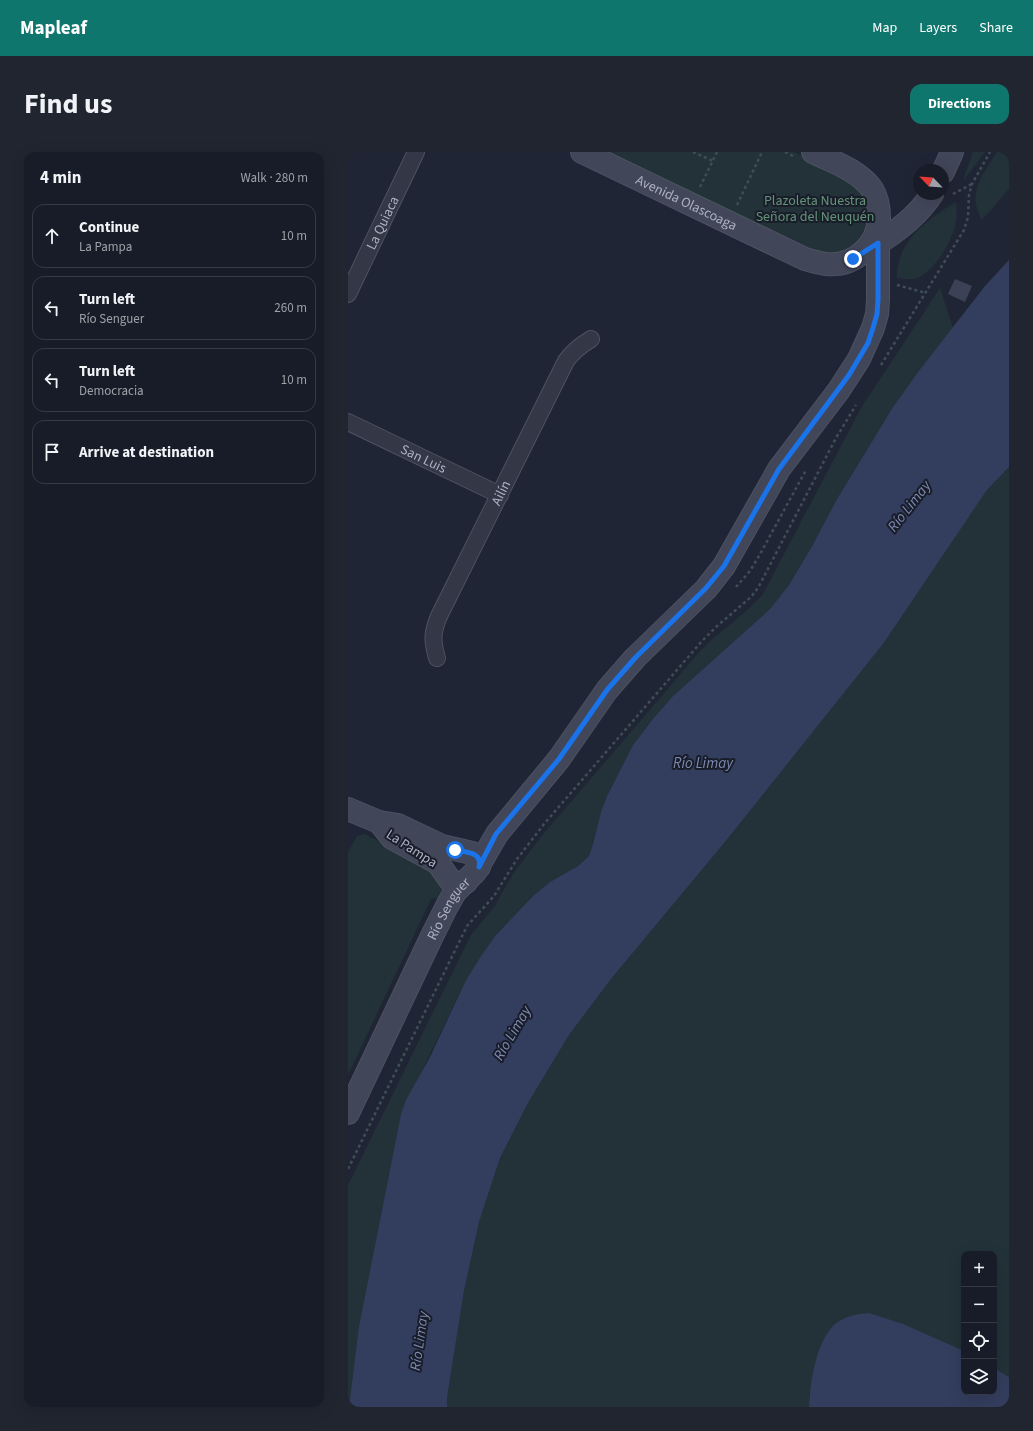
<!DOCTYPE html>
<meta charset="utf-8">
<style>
:root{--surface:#181c28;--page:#212530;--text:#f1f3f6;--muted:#9fa1a8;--line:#363a45;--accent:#0f766e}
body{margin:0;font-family:"Source Sans 3",sans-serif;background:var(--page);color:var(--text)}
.controls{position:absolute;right:12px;bottom:12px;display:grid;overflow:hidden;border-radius:8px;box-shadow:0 4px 16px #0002}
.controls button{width:36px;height:36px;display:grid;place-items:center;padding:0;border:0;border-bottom:1px solid var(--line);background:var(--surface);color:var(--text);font:20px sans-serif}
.compass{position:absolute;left:565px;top:12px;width:36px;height:36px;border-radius:50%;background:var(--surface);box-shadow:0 4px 16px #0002;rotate:295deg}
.stop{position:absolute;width:12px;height:12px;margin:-9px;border:3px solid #1a73e8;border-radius:50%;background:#fff}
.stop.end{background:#1a73e8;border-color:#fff;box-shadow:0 1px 4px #0008}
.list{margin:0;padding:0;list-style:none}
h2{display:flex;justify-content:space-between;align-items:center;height:52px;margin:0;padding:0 16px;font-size:17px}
h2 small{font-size:13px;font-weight:400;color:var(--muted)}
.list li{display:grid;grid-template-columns:26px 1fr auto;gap:12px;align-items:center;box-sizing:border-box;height:64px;margin:0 8px 8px;padding:0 8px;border:1px solid var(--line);border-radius:12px}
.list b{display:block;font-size:15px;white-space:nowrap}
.list p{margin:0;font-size:13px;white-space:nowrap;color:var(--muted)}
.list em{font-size:13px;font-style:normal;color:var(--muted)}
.icon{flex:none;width:22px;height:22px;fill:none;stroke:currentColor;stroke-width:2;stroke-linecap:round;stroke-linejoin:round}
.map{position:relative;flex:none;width:661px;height:1255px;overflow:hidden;border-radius:12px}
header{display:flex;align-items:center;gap:24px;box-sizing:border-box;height:56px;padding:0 20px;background:var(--accent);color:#fff}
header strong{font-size:19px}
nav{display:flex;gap:22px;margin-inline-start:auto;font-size:14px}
.intro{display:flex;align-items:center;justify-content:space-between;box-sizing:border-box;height:96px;padding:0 24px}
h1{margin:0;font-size:28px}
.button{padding:10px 18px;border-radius:12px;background:var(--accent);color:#fff;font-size:14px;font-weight:700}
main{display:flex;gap:24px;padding:0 24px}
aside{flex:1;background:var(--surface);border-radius:12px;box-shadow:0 4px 16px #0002}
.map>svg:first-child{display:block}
</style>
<header>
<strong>Mapleaf</strong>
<nav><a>Map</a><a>Layers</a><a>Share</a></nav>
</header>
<div class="intro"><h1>Find us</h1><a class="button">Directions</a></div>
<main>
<aside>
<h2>4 min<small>Walk · 280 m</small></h2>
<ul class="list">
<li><svg class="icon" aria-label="ahead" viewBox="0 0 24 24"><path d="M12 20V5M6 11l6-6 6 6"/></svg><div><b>Continue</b><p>La Pampa</p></div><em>10 m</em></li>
<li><svg class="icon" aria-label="left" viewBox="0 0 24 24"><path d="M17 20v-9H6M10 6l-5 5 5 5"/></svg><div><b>Turn left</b><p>Río Senguer</p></div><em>260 m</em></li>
<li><svg class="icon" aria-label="left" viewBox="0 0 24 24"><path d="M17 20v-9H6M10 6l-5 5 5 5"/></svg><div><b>Turn left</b><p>Democracia</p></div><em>10 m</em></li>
<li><svg class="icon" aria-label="arrive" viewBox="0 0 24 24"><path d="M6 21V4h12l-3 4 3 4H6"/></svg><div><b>Arrive at destination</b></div></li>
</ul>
</aside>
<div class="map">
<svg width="661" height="1255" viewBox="0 0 661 1255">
<rect width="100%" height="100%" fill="#202535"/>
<!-- green -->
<path fill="#223238" d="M258,0H446L496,23L512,38L517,47L519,58L518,74L510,88L497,99L490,102L473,103Z
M625,0H637L615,29L624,3Z
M649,0H661V37L634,68C618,40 635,23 649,0Z
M608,50C609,59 609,69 606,78C601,94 583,124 565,127C560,128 554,126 549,126C548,89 580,67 608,50Z
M592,136L605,176L570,220L545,255L489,347L463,396L441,433L422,457L325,544L304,568L285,593L259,644L253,660L245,692L241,704L230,714L202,730L186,743L147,784L133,804L118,828L53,962L11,1174L1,1255H0V1033L123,783L146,755L165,722L192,686L353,498C373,478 397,463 415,442L513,256Z
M661,315V1225L646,1216V1102H616V1199L614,1198L461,1240V1255H99V1246L116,1139L131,1070L152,1006L180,951L221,883L263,827L377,690L535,492L639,338Z
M16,682L74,710L97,736L96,745L83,747L0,923V700L9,684Z"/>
<!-- water -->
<path fill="#333d5d" d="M661,108V315L639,338L535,492L377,690L263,827L221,883L180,951L152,1006L131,1070L116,1139L99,1246V1255H1L11,1174L53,962L58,948L82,905L118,828L133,804L147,784L186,743L202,730L230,714L241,704L245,692L253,660L259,644L285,593L304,568L325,544L422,457L441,433L463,396L489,347L545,255L570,220L637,134Z
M521,1161L555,1172L616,1199V1240H646V1216L661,1225V1255H461C462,1230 468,1191 486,1173C496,1164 509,1162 521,1161Z"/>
<!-- building -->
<path fill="#3c4256" d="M607,127L624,134L617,150L600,142Z"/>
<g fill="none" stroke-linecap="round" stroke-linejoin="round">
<defs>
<g id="street">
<path id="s1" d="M0,142L68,0"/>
<path id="s2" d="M0,270L152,343"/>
<path id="s3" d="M89,506C84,488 84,481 91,464L218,209C225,199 233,193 243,187"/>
</g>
<g id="secondary">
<path id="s4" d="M234,0L457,107C464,109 471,111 478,112C506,115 530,93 531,66C531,56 529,45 524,37C510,18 485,10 465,0"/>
<path d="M595,20L604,0"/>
<path d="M520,97C543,84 569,65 584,42"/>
<path d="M0,657L31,670L50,673L94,694L124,701L131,707V715"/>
<path d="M31,670L44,686L90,711L102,728L109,731L118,730"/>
<path id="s5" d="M0,961L84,784L99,754L107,740L127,720L149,682L211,607L259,538L287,506L358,437L376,414L431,317L491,238L511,207L525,176L529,162L530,148V74"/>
</g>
</defs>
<!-- street casing -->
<use href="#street" stroke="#4d5261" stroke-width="18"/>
<!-- secondary casing -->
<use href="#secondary" stroke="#4d5261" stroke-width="24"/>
<!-- path -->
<path stroke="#3f4e54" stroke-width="2.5" stroke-dasharray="3 3" stroke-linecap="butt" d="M345,0L365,9
M437,0L445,4
M352,35L369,0
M605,42L624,32
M389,53L414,0
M549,133L578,141
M533,213L616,78L620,65L621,43L624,32L642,0
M388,435L402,419L411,404L458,318
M0,1017L119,774L146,744L169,707L196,672L354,489L368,475L403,445L410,436L488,286L508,253"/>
<!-- street -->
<use href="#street" stroke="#333746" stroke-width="16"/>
<!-- secondary -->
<use href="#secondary" stroke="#414659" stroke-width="22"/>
</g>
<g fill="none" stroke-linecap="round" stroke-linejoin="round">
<!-- route -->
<path stroke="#1a73e8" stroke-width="5" d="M107,698C117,700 135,700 131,715L148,682L211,607L259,538L287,506L358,436L376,414L431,317L501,223L520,191L525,176L529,162L530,148V91L505,107"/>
</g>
<g text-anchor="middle" stroke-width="4" stroke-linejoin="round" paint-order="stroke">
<!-- park labels -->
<g font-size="14" fill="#659378" stroke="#191d2a">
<text x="467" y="53">Plazoleta Nuestra<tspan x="467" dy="16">Señora del Neuquén</tspan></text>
</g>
<!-- street labels -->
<g font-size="14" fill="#adb1c3" stroke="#191d2a">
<text dy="5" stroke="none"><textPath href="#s4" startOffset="116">Avenida Olascoaga</textPath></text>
<text dy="5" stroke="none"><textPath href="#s1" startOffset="79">La Quiaca</textPath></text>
<text dy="5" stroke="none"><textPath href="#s2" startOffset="84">San Luis</textPath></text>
<text dy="5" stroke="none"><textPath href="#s3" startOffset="181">Ailín</textPath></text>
<text transform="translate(64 696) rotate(33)" y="5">La Pampa</text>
<text dy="5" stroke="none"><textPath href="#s5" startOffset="228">Río Senguer</textPath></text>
</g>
<!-- water labels -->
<g font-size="15" font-style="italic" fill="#7d8ab0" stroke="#191d2a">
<text transform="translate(561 354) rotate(-52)" y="5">Río Limay</text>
<text x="355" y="616">Río Limay</text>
<text transform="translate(164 881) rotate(-60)" y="5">Río Limay</text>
<text transform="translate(71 1189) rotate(-82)" y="5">Río Limay</text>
</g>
</g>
</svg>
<div class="controls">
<button>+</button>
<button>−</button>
<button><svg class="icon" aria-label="locate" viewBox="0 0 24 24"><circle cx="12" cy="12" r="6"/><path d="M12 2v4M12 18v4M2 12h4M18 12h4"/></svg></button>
<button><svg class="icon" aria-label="layers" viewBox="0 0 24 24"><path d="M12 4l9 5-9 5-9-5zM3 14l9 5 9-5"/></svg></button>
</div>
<svg class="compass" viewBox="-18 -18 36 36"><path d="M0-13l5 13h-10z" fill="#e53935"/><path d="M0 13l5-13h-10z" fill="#9fa1a8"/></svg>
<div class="stop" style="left:107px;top:698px"></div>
<div class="stop end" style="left:505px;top:107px"></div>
</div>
</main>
